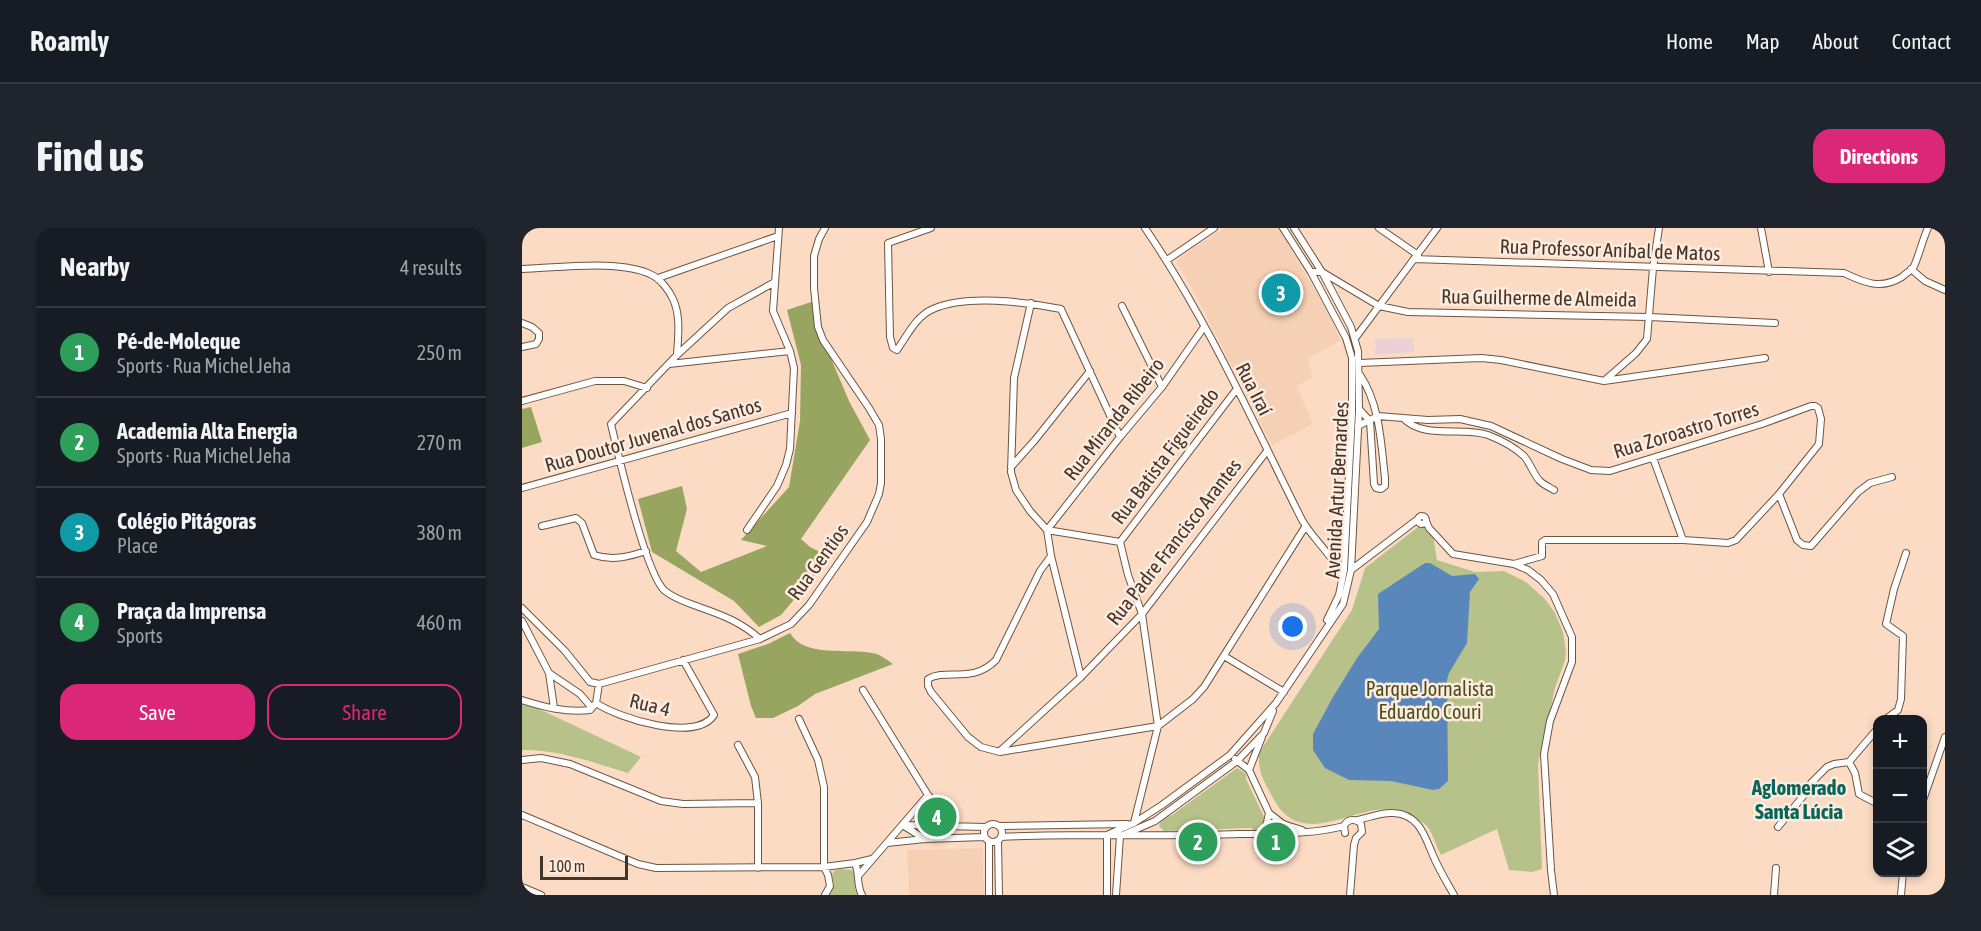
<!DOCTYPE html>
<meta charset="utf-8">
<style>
:root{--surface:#171b24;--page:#20242c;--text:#f1f3f6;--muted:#9ea1a6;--line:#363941;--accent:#db2777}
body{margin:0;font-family:"Asap Condensed",sans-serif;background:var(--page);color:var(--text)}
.controls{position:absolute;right:18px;bottom:18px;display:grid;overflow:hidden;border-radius:12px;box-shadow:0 3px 9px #0003}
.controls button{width:54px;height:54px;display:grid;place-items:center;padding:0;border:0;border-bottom:2px solid var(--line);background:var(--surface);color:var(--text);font:30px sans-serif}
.scale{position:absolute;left:18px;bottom:15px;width:88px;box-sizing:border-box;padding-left:6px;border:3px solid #42352c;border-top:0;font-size:16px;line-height:21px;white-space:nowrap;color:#42352c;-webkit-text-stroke:4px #ffebdd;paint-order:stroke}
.you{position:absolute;left:771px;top:399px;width:21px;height:21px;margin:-15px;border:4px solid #fff;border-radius:50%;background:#1a73e8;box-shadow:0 0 0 9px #1a73e833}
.badge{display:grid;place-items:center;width:39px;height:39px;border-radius:50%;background:var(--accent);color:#fff;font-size:20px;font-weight:700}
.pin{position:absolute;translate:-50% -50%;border:3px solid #fff;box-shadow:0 2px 6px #0006}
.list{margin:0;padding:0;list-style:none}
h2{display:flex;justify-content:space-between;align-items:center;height:78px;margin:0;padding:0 24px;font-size:26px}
h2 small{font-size:20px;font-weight:400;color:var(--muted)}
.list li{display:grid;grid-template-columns:39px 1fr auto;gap:18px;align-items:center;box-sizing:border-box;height:90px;padding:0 24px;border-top:2px solid var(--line)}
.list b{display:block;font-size:22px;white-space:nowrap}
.list p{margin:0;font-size:20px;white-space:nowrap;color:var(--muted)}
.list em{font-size:20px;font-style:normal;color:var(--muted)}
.actions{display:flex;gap:12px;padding:18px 24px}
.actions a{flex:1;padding:14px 0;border:2px solid var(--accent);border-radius:18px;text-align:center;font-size:21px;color:var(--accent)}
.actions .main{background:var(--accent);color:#fff}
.icon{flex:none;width:33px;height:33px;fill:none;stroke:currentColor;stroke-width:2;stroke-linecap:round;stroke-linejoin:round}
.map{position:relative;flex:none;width:1423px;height:667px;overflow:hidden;border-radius:18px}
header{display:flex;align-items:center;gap:36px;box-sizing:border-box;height:84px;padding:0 30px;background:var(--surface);border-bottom:2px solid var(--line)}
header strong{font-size:28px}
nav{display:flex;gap:33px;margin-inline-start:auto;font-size:21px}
.intro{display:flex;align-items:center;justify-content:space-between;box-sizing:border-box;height:144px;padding:0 36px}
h1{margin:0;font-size:42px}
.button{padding:15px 27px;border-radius:18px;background:var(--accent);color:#fff;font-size:21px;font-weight:700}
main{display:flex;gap:36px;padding:0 36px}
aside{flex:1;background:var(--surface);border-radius:18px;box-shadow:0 3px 9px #0003}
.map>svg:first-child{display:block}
</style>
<header>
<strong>Roamly</strong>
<nav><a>Home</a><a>Map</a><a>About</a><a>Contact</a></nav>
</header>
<div class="intro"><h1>Find us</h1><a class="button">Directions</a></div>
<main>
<aside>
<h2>Nearby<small>4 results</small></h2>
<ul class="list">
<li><span class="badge" style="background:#2e9e5b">1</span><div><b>Pé-de-Moleque</b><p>Sports · Rua Michel Jeha</p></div><em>250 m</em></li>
<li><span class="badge" style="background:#2e9e5b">2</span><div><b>Academia Alta Energia</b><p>Sports · Rua Michel Jeha</p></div><em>270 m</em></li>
<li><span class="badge" style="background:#0f9aa8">3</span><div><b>Colégio Pitágoras</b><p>Place</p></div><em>380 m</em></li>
<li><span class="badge" style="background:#2e9e5b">4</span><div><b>Praça da Imprensa</b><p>Sports</p></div><em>460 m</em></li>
</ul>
<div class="actions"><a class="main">Save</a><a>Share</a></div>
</aside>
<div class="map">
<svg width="1423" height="667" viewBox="0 0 1423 667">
<rect width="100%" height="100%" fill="#fcdbc4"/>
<!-- commercial -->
<path fill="#ebd1d6" d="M891,110L892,124L852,127L854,119L852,111Z"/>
<!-- built -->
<path fill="#f6d0b4" d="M702,0H756L801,75L819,112L786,131L790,149L775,158L791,196L750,217L670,60L656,37L655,33L660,28Z
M461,620L462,667H387L385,622Z"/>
<!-- green -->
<path fill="#b6c28a" d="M900,296L911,308L915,332L953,344L982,343L1004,354L1023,371L1033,385L1041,404L1044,423L1043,432L1033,460L1016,536L1020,641L1010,644L987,642L975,601L919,627C914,618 911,606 905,598C902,595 897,592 894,590C849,556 783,635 750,568C741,552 736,544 737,525L830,382L843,340Z
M0,473L119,529L106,545C72,535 36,521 0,522Z
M715,540L724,546V551L742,589C744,596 739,601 733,603L729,600L642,603L637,598L640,591L650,587Z
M318,641L330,642L334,646L333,660L335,667H308L312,656L310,646L313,642Z"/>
<!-- forest -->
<path fill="#97a560" d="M292,73L297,102L327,173L348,212L279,311L288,319L308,329L259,387L237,399L212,373L130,324L116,271L160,258L165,281L154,323L179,344L245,318L219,312L267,259L278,193L279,137L265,82Z
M9,179L20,214L0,220V181Z
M268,405C282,430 327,420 350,425C358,426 365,432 371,436L293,466L276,478L251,490H234L229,478L216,426L246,416Z"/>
<!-- water -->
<path fill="#5a87bb" d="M903,335H908L930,348L953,346L957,351L948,364L945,415L927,445L925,452L926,553L917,561L911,562L869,553L827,552L803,540L791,522V506L811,469L835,430L857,401L856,366Z"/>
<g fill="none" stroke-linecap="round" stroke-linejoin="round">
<defs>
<path id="minor" d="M409,0L366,15L368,109L371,120L375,122C385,108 394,88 411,81C444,66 504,74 539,81L598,209
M623,0C685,91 730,192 779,290C788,309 816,331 819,351
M761,0L789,44L824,110L830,130V186L822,342L817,367L805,392
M857,0L896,27
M1239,0L1247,44
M892,31L1322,45C1343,55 1359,62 1380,49C1383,46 1388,43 1391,40C1395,34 1401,10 1406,0
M645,32L692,0
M0,41C35,40 100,31 130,47C138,51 147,62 151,71C159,88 156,109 155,127
M1389,41L1403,53L1423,62
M789,44H800L857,78L886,84L1127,89L1253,95
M136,50L256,8
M509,75L492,150L489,244L494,262L508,283L525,302L598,314
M600,78L640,159
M0,95L10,99L17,105V111L14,116L0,119
M834,109L915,0
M837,135L959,130L979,132L1082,153L1243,130
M147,136L268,123
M1082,153L1114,125L1125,111L1131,40L1137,0
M0,173L73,153H102L125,160
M837,181L848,193L852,256L854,260L859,261L863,258V250C859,215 858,177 838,147
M881,190C902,212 940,198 966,207C979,212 992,219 1002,228C1008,235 1011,245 1017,252C1020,256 1027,259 1032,262
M836,198L856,188L906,192L938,191L969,198L1040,231L1069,242L1088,243L1240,196L1289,178H1293L1296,180L1299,191L1297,216L1257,266L1214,312L1206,315L1161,312H1023L1020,314V328L992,336
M1131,230L1161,312
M489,239L513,212L568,143
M0,260L270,185
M1257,266L1275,312L1281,317L1289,318L1336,264L1348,255L1370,249
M896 292a4 4 0 1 1 8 0a4 4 0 1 1-8 0Z
M904,293L907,300L931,326L992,336L1006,342L1019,352L1031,366L1050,409V434L1028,493L1022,526L1029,642L1032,667
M20,298L54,290L60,295L72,327C90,333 106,329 124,323
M225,302L255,258L264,237L268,221L272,140L268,123L251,83L257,0
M598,314L606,347L620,386L636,498L612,595
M598,314L714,162
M529,328L518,343L474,432C451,456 425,440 406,451V458L409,464L446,509L459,519L478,524L636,498L671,471L682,459L783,299
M829,342L896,291
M0,380L43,423L68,454L77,456L238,411L269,396L287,377L345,294L357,266L359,255V211L357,197L347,180L301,112L296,99L292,60V28L297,11L303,0
M0,393L27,445L32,480
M238,411C219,394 200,387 177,379C166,375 153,371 143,363C124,347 96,226 89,196L155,127L206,80L253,54
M702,428L762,464
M27,445L58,466L70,480
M559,449L529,328L525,302L598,209L640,159L682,99
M77,456L74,475C96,490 174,515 192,487L161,432
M341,462L406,567L434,598
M0,472C22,479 45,485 68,482L74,475
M277,491L296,532L302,559V639L306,647L308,658L303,667
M1364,491L1376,482L1379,471L1381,408L1364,396L1372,361L1384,325
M216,517L233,549L236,575V640
M478,523L559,449L620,386L745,223
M713,531L727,542L747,585L761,596L780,602
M0,532L19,530L48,536L139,573L161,576L236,575
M1327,534L1333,545L1337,566L1356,576
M1327,534L1356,500
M727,542L740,509
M1400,575L1423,509
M0,587L116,636L134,640L302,639L333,635L350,631
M835,592C846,590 859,584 871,585C896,586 902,606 910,625C916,640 924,653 932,667
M462 605a9 9 0 1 1 18 0a9 9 0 1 1-18 0Z
M382,597L464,599
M382,598L403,611
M478,598L605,596
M1256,599L1282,567L1289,555L1305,539L1312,536L1327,534
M823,605L822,598C825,592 831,590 837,594
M738,606L744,599L747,585
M585,607L612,595L640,577L708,527L754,475L821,376L829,342L837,182L836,123L829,99L800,44L772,0
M601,607L633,593L715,533L742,505L751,483
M479,609C559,605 638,609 718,606C753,605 788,607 822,598
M467,613V667
M476,613L477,667
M365,615L403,611L463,609
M333,635C338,646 334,657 340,667
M337,647L406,567
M0,659L19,667
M585,667V607
M594,667L598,608
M828,667L832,617L834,610L840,604L839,596
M1252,667L1254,640
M1379,667L1381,644"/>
</defs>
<!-- minor casing -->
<use href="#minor" stroke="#6f5440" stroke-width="8"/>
<!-- minor -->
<use href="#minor" stroke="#fff" stroke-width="6"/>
</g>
<g text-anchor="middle" stroke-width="5" stroke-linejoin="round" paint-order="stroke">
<!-- street labels -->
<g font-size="20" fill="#42352c" stroke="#ffebdd">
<text transform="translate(1088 22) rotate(2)" y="7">Rua Professor Aníbal de Matos</text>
<text transform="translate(1017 70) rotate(1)" y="7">Rua Guilherme de Almeida</text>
<text transform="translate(732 161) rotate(63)" y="7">Rua Iraí</text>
<text transform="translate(592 191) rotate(-52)" y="7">Rua Miranda Ribeiro</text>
<text transform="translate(1164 202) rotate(-17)" y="7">Rua Zoroastro Torres</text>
<text transform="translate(131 207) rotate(-16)" y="7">Rua Doutor Juvenal dos Santos</text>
<text transform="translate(643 228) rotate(-53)" y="7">Rua Batista Figueiredo</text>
<text transform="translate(815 262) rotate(-87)" y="7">Avenida Artur Bernardes</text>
<text transform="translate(652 314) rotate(-52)" y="7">Rua Padre Francisco Arantes</text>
<text transform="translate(296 334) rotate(-54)" y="7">Rua Gentios</text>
<text transform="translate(128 477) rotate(14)" y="7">Rua 4</text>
</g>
<!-- park labels -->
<g font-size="20" fill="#47501d" stroke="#ffebdd">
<text x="908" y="468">Parque Jornalista<tspan x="908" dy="23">Eduardo Couri</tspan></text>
</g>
<!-- neighbourhood labels -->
<g font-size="21" font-weight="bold" fill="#07655a" stroke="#ffebdd">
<text x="1277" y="567">Aglomerado<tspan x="1277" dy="24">Santa Lúcia</tspan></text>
</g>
</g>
</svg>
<div class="controls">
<button>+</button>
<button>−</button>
<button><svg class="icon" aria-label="layers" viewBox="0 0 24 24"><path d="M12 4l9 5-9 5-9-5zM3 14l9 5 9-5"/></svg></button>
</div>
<div class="scale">100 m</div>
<div class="you"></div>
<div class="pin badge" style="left:754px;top:614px;background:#2e9e5b">1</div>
<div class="pin badge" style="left:676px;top:614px;background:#2e9e5b">2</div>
<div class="pin badge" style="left:759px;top:65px;background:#0f9aa8">3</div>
<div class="pin badge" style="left:415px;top:589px;background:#2e9e5b">4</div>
</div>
</main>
